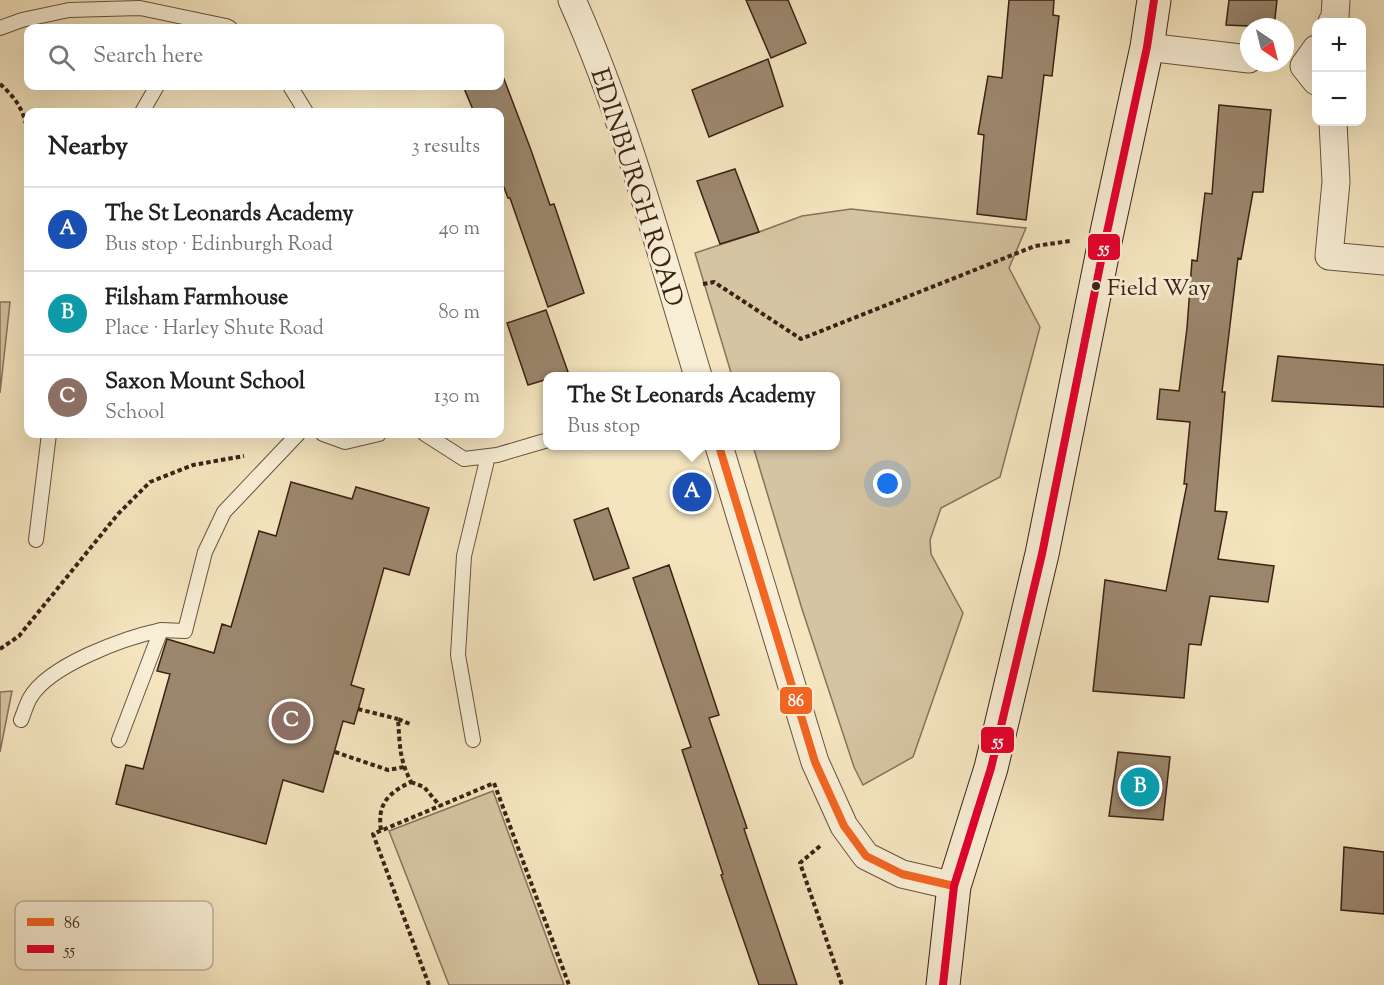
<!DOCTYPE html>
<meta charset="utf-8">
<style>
:root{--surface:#fff;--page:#f2f2f2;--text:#222;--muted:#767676;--line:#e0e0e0;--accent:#8f2418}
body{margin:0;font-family:"Sorts Mill Goudy",serif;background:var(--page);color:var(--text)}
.controls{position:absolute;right:18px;top:18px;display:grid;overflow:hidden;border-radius:12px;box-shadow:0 6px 24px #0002}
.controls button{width:54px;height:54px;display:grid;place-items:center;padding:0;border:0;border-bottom:2px solid var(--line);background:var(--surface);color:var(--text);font:30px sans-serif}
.compass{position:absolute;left:1240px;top:18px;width:54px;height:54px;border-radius:50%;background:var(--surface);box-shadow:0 6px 24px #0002;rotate:145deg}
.you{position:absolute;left:888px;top:484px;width:21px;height:21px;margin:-15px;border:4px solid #fff;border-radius:50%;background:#1a73e8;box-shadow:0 0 0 9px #1a73e833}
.badge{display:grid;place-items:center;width:39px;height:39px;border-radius:50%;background:var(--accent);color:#fff;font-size:20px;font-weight:700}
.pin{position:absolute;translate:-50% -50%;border:3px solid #fff;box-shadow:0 2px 6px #0006}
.popup{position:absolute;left:543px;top:372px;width:297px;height:78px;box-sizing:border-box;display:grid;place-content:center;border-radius:12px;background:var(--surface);filter:drop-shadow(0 2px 4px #0005);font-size:20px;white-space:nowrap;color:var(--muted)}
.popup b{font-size:22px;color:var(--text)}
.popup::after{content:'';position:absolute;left:50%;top:100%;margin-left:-12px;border:12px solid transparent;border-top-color:var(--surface)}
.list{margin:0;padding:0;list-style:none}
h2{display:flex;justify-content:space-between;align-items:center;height:78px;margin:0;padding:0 24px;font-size:26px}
h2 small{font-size:20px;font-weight:400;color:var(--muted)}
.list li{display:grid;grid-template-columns:39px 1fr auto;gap:18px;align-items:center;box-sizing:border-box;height:84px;padding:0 24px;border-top:2px solid var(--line)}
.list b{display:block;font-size:22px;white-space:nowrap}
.list p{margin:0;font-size:20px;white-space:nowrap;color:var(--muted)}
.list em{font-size:20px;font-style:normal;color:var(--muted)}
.icon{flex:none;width:33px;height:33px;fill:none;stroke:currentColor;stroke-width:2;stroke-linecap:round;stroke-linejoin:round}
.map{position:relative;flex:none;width:1384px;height:985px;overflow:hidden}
.search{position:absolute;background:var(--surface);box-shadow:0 6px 24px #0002;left:24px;top:24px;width:480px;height:66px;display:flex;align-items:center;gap:15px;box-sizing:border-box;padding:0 21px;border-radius:12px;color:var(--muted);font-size:22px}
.panel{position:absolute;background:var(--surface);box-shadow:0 6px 24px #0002;left:24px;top:108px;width:480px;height:330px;border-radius:12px}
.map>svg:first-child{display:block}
</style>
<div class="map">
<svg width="1384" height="985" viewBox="0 0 1384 985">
<rect width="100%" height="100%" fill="#f4e5bf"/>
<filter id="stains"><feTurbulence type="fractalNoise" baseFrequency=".00333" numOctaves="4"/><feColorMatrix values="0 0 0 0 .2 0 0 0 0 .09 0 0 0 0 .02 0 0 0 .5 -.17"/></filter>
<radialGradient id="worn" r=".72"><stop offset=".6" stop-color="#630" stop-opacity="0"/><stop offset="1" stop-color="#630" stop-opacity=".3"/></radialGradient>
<!-- green -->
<path fill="#d5c4a2" stroke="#88725c" stroke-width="1.5" d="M851,209L1026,228L1009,268L1040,327L1000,477L941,508L930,540L931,554L963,613L913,757L863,785L854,767L802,609L753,446H836V376H732L695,253L759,232L802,216Z
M0,302H10L0,393Z
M12,691L0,752V692Z
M493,791L564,985H449L389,831Z"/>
<!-- building -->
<path fill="#9c876e" stroke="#3c2116" stroke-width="1.5" d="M746,0H788L806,43L771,58Z
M1009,0H1054L1053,15L1059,16L1052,76L1044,75L1026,220L977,214L984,135L978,134L988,76L1002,78Z
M1229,0H1277L1274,27L1226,25Z
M768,59L783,106L709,137L692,90Z
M500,74H502L531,150L550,205L554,204L584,293L548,307L510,198H508L500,177V112H474L463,86H500Z
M1219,105L1271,110L1263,192H1253L1241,259L1238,258L1222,392H1225L1215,511L1227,512L1218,559L1274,566L1268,602L1210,596L1201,645L1189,644L1184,698L1093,691L1105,580L1166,591L1187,484H1184L1190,422L1157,419L1160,389L1179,391L1187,328L1192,260L1197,261L1205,193L1212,194Z
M735,169L759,232L720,244L697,181Z
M546,310L568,372L548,376V379L528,385L507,323Z
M1278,356L1384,365V407L1272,401Z
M291,482L352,499L356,487L429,508L409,575L384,568L351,685L364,689L354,724L343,721L323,792L283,780L266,844L116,804L126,765L143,769L170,674L157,671L167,639L214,653L222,624L231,627L259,531L276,536Z
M608,508L629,568L594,580L574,520Z
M669,565L719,715L709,718L747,828L744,829L797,985H759L721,875L723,874L682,750L691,747L633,578Z
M1118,752L1170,757L1163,820L1109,816Z
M1344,847L1384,852V914L1341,910Z"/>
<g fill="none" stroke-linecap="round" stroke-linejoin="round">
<defs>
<path id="service" d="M0,28L22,20L69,10L140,8L226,26L230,28
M290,86L306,112
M142,112L157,86
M323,434L345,442L379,434
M425,434L464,459L497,455L548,440
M36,540L49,434
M21,720C24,713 26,705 30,698C49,665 124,638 161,630
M119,740L161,630L185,631L205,552L224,512L298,434
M473,740L458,655L464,556L488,456"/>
<path id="minor" d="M572,0C626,121 660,250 698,376
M1332,22L1335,17L1336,0
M1147,47L1249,59
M1316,49L1304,66L1316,81
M1333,122L1336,182L1329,256L1384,261
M719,446L815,762L844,826L866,856L902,874L954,886"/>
<path id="secondary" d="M943,985L954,886L991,768L1042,554L1104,246L1147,47L1154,0"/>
</defs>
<!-- service casing -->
<use href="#service" stroke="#6a5240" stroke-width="16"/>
<!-- minor casing -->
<use href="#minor" stroke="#6a5240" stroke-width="29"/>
<!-- secondary casing -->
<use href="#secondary" stroke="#3c2116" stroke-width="35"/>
<!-- path -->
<path stroke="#3c2116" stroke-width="4" stroke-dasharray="4.5 3" stroke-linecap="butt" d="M0,84C18,100 24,111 28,134
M703,284L714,282L801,339L1035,246L1070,241
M0,649L19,636L118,514L150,482L193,465L244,456
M358,709L398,719
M335,752L388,770L404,767
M411,782L424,787L440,806
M381,830C377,804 388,793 411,782C399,758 400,746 398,719L410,724
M820,846L800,863L842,985
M429,985L373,834L494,783L569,985"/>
<!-- service -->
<use href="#service" stroke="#f8eed5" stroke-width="14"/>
<!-- minor -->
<use href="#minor" stroke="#f8eed5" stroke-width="27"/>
<!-- secondary -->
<use href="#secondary" stroke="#f8eed5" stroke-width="33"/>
<defs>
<path id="bus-1" d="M719,446L815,762L844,826L866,856L902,874L954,886"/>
<path id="bus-2" d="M943,985L954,886L991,768L1042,554L1104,246L1147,47L1154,0"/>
</defs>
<!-- bus-1 casing -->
<use href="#bus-1" stroke="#f8eed5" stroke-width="12"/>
<!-- bus-2 casing -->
<use href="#bus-2" stroke="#f8eed5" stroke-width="12"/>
<!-- bus-1 -->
<use href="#bus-1" stroke="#f26522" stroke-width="8"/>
<!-- bus-2 -->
<use href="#bus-2" stroke="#e4002b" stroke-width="8"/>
</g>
<!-- markers -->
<circle fill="#3c2116" stroke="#f8eed5" stroke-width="2" cx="1096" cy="286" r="5"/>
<g text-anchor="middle" stroke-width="6" stroke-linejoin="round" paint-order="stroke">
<!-- bus labels -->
<g font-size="24" fill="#3c2116" stroke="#f8eed5" text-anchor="start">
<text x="1107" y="295">Field Way</text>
</g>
<!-- street labels -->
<g font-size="26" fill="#3c2116" stroke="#f8eed5">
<text transform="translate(638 187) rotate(72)" y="9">EDINBURGH ROAD</text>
</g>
</g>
<!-- legend -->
<rect x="15" y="901" width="198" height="69" rx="9" fill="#f8eed5" stroke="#c0b09c" stroke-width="1.5"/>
<rect x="27" y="918" width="27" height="8" fill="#f26522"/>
<rect x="27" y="945" width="27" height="8" fill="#e4002b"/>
<g font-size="16" fill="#3c2116">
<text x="64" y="928">86</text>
<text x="64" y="955">55</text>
</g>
<g stroke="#f8eed5" stroke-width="2">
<rect x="1087" y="233" width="34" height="28" rx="6" fill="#e4002b"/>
<rect x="779" y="686" width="34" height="29" rx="6" fill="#f26522"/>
<rect x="980" y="726" width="35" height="28" rx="6" fill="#e4002b"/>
</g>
<g font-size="16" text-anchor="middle" font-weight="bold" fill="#fff">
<text x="1104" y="253">55</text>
<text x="796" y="706">86</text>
<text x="998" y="746">55</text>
</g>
<rect width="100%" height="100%" filter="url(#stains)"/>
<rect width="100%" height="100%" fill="url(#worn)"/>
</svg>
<div class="controls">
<button>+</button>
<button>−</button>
</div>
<svg class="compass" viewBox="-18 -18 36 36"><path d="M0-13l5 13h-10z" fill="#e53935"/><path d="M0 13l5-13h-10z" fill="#767676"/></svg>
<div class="you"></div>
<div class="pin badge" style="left:692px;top:492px;background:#1a4fb4">A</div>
<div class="popup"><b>The St Leonards Academy</b>Bus stop</div>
<div class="pin badge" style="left:1140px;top:787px;background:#0f9aa8">B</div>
<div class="pin badge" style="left:291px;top:721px;background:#8d6e63">C</div>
<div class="search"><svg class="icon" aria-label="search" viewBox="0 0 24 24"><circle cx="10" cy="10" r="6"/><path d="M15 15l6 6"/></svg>Search here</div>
<section class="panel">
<h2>Nearby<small>3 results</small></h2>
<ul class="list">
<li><span class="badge" style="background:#1a4fb4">A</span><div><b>The St Leonards Academy</b><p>Bus stop · Edinburgh Road</p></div><em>40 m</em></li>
<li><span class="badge" style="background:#0f9aa8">B</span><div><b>Filsham Farmhouse</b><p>Place · Harley Shute Road</p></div><em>80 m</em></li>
<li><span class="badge" style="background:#8d6e63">C</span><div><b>Saxon Mount School</b><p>School</p></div><em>130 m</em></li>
</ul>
</section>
</div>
